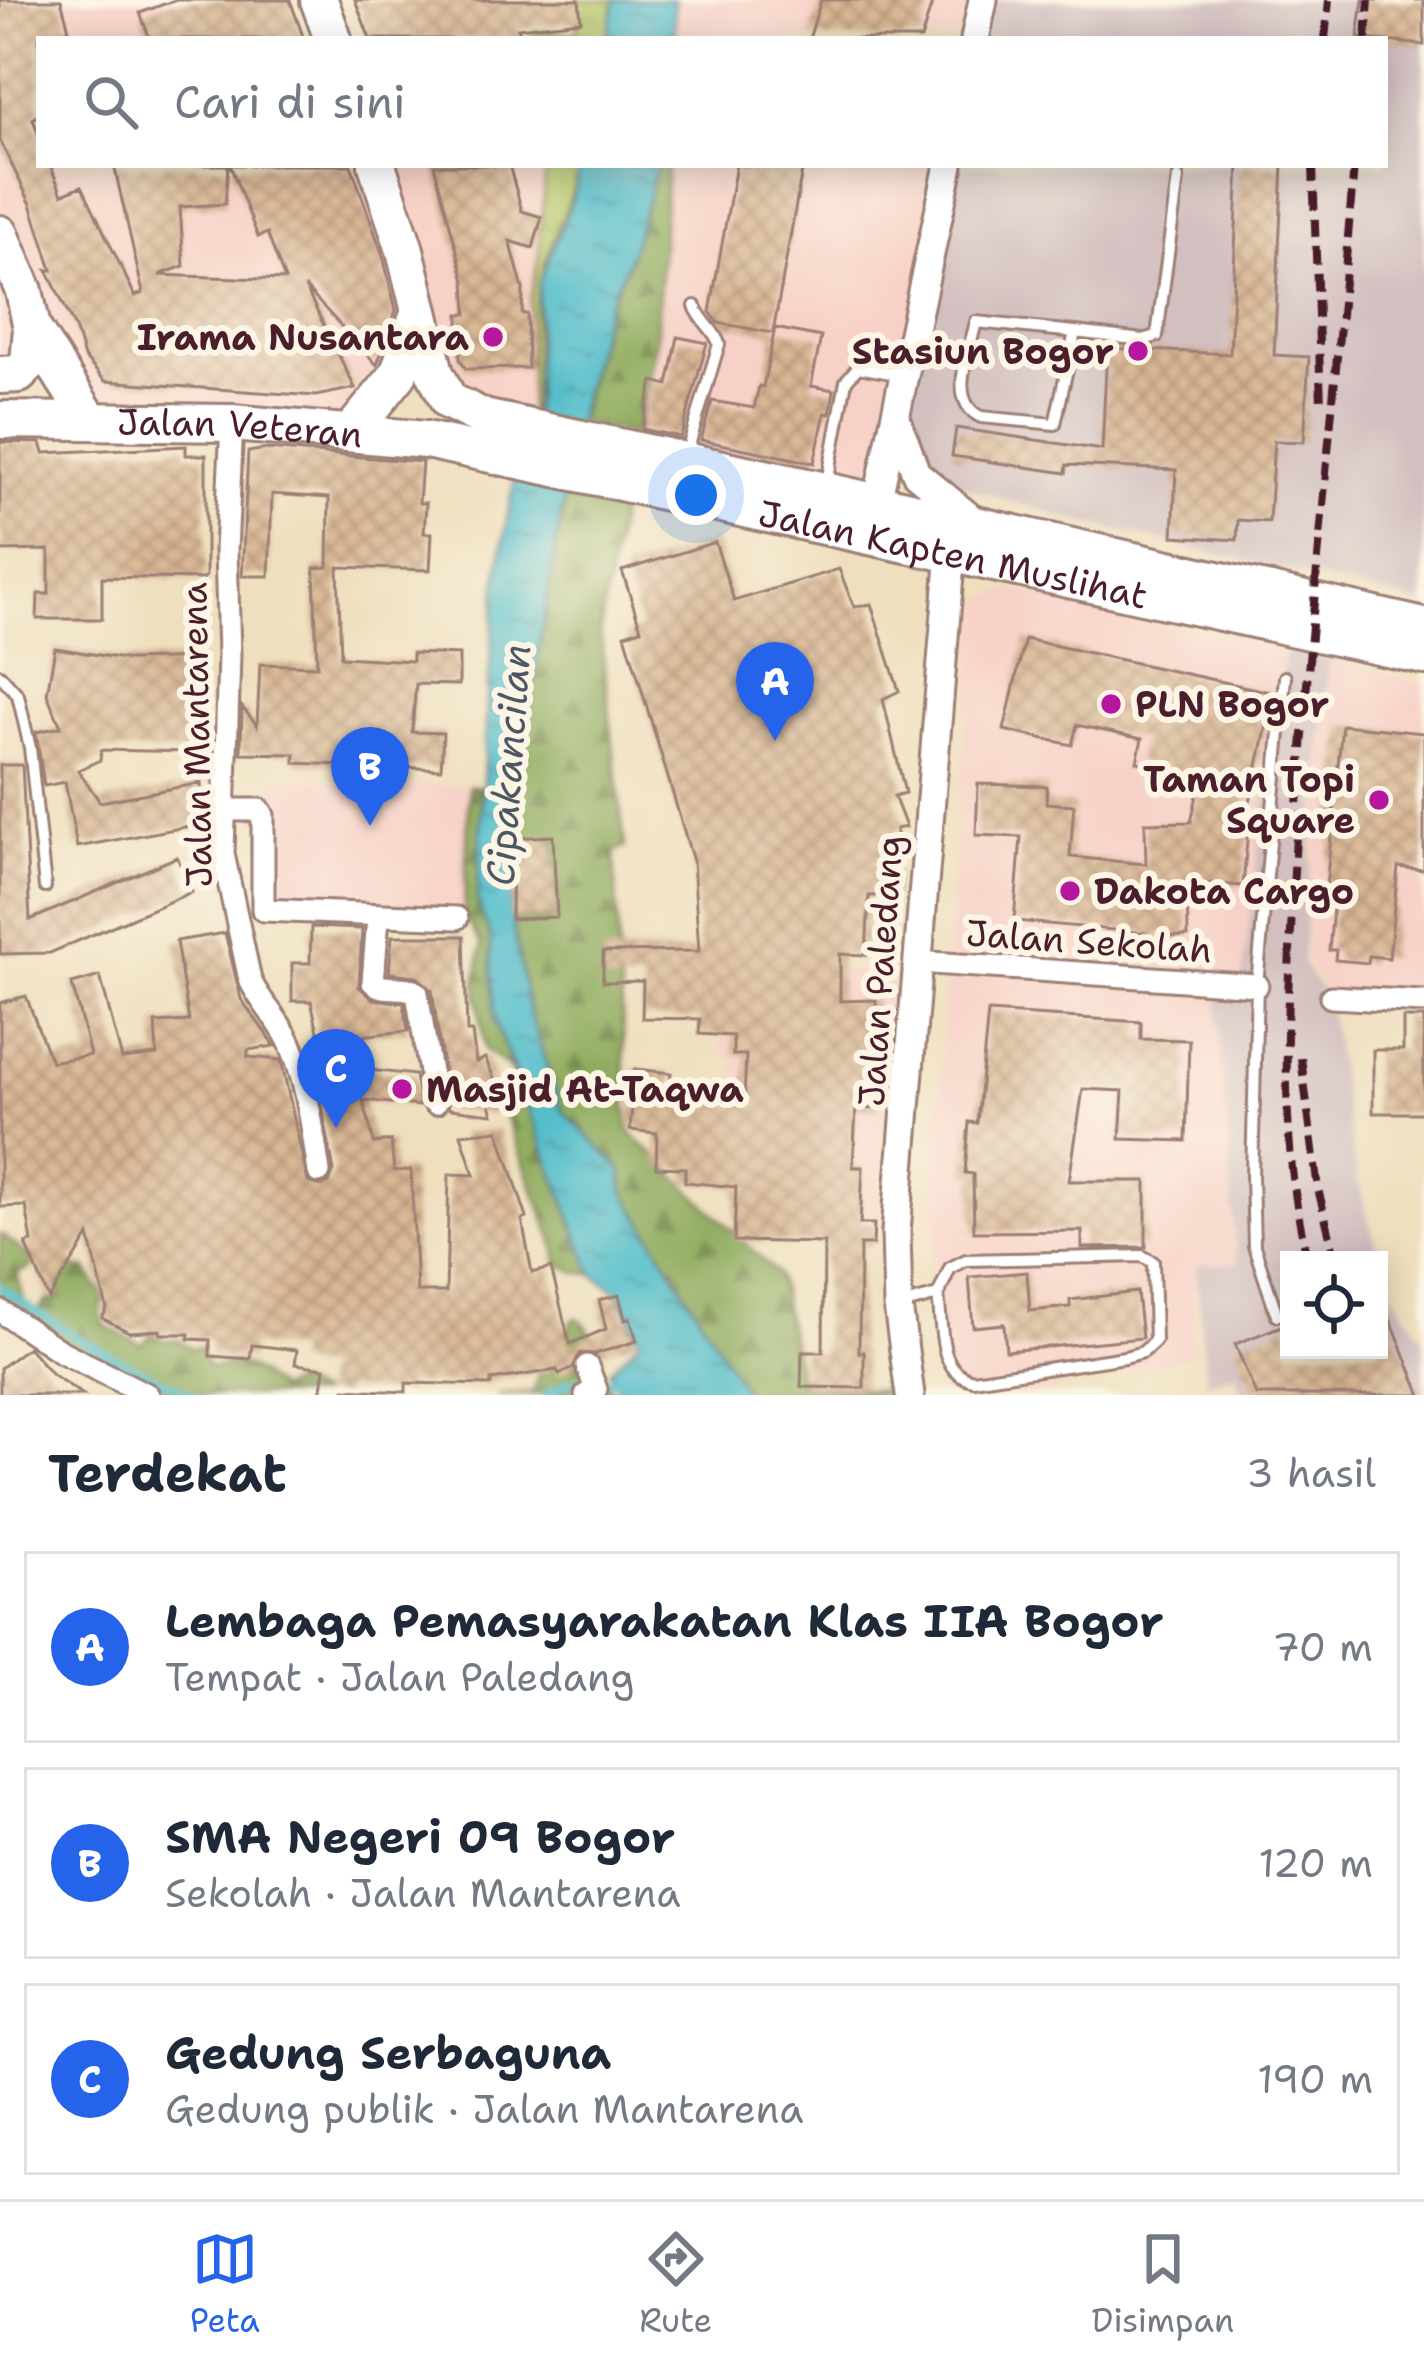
<!DOCTYPE html>
<html lang="id">
<meta charset="utf-8">
<style>
:root{--surface:#fff;--page:#f6f6f7;--text:#1f2937;--muted:#747a83;--line:#e0e1e3;--accent:#2563eb}
body{margin:0;font-family:"Shantell Sans",sans-serif;background:var(--page);color:var(--text)}
.controls{position:absolute;right:36px;bottom:36px;display:grid;overflow:hidden;border-radius:0px;box-shadow:0 6px 30px #0003}
.controls button{width:108px;height:108px;display:grid;place-items:center;padding:0;border:0;border-bottom:3px solid var(--line);background:var(--surface);color:var(--text);font:60px sans-serif}
.you{position:absolute;left:696px;top:495px;width:42px;height:42px;margin:-30px;border:9px solid #fff;border-radius:50%;background:#1a73e8;box-shadow:0 0 0 18px #1a73e833}
.badge{display:grid;place-items:center;width:78px;height:78px;border-radius:50%;background:var(--accent);color:#fff;font-size:39px;font-weight:700}
.pin{position:absolute;translate:-50% -99px;filter:drop-shadow(0 3px 6px #0008)}
.pin::after{content:'';position:absolute;top:63px;width:42px;height:36px;background:inherit;clip-path:polygon(0 0,100% 0,50% 100%)}
.list{margin:0;padding:0;list-style:none}
h2{display:flex;justify-content:space-between;align-items:center;height:156px;margin:0;padding:0 48px;font-size:51px}
h2 small{font-size:39px;font-weight:400;color:var(--muted)}
.list li{display:grid;grid-template-columns:78px 1fr auto;gap:36px;align-items:center;box-sizing:border-box;height:192px;margin:0 24px 24px;padding:0 24px;border:3px solid var(--line);border-radius:0px}
.list b{display:block;font-size:45px;white-space:nowrap}
.list p{margin:0;font-size:39px;white-space:nowrap;color:var(--muted)}
.list em{font-size:39px;font-style:normal;color:var(--muted)}
.icon{flex:none;width:66px;height:66px;fill:none;stroke:currentColor;stroke-width:2;stroke-linecap:round;stroke-linejoin:round}
.map{position:relative;flex:none;width:1424px;height:1395px;overflow:hidden}
.search{position:absolute;background:var(--surface);box-shadow:0 6px 30px #0003;left:36px;right:36px;top:36px;height:132px;display:flex;align-items:center;gap:30px;box-sizing:border-box;padding:0 42px;border-radius:0px;color:var(--muted);font-size:45px}
.sheet{height:804px;background:var(--surface)}
nav{display:flex;justify-content:space-around;align-items:center;box-sizing:border-box;height:168px;border-top:3px solid var(--line);background:var(--surface);font-size:33px;color:var(--muted)}
nav a{display:grid;justify-items:center;gap:6px}
nav .on{color:var(--accent)}
.map>svg:first-child{display:block}
</style>
<div class="map">
<svg width="1424" height="1395" viewBox="0 0 1424 1395">
<defs>
<pattern id="grass-tufts" width="24" height="20" patternUnits="userSpaceOnUse" patternTransform="scale(3)"><rect width="24" height="20" fill="#b6c86b"/><path d="M3 7l-1-3M5 7V3M7 7l1-3M15 17l-1-3M17 17v-4M19 17l1-3" fill="none" stroke="#9eab5d"/></pattern>
<pattern id="forest-firs" width="22" height="20" patternUnits="userSpaceOnUse" patternTransform="scale(3)"><rect width="22" height="20" fill="#90ac5f"/><path d="M5 1l3.5 6h-7zM16 11l3.5 6h-7z" fill="#788b4f"/></pattern>
<pattern id="water-ripples" width="26" height="14" patternUnits="userSpaceOnUse" patternTransform="scale(3)"><rect width="26" height="14" fill="#52becb"/><path d="M2 4q2-2 4 0t4 0M15 11q2-2 4 0t4 0" fill="none" stroke="#469aa5"/></pattern>
<pattern id="building-cross-hatch" width="8" height="8" patternUnits="userSpaceOnUse" patternTransform="scale(3)"><rect width="8" height="8" fill="#d9b794"/><path d="M0 0l8 8M0 8l8-8" fill="none" stroke="#b29479"/></pattern>
</defs>
<rect width="100%" height="100%" fill="#fcf5e5"/>
<filter id="ink" filterUnits="userSpaceOnUse"><feTurbulence type="fractalNoise" baseFrequency=".00833" numOctaves="2"/><feDisplacementMap in="SourceGraphic" scale="24" xChannelSelector="R" yChannelSelector="G"/><feConvolveMatrix kernelMatrix="1 2 1 2 8 2 1 2 1" color-interpolation-filters="sRGB"/></filter>
<filter id="wash" filterUnits="userSpaceOnUse"><feTurbulence type="fractalNoise" baseFrequency=".004" numOctaves="4" result="noise"/><feDisplacementMap in="SourceGraphic" scale="48" xChannelSelector="R" yChannelSelector="G"/><feGaussianBlur stdDeviation="2.7" result="paint"/><feColorMatrix in="noise" values="0 0 0 0 0 0 0 0 0 0 0 0 0 0 0 0 0 1.4 0 .05"/><feComposite in="paint" operator="in"/></filter>
<g filter="url(#wash)">
<rect width="100%" height="100%" fill="#eedfbe"/>
<!-- built -->
<path fill="#f7d1c7" d="M0,0H250L152,39H39Z
M674,0H983L975,39H675Z
M39,83V165H546L539,256L530,298L529,425L449,401L420,316L353,430L90,420L33,330L0,375V96Z
M667,165H949L882,483L636,435L658,343Z
M1004,590H1021L1285,651L1241,984L1216,983L1237,1264L1196,1266L1192,1355L1035,1395H943L931,1297L945,964L977,602Z
M1329,660L1424,683V1003L1331,997L1305,962Z
M275,779L469,786L464,915L270,907Z
M719,967L897,970L876,1248L830,1247L785,1105L731,1097L735,1057L722,1056Z"/>
<!-- railway -->
<path fill="#d2bfc0" fill-rule="evenodd" d="M991,0H1424V604L1068,518L943,480L932,475L897,427L955,165H1385V39H983Z
M1285,651L1329,660L1302,964L1327,998L1357,1179L1389,1288L1424,1339V1395H1241L1236,1373L1206,1382L1196,1265L1237,1263L1216,983H1241ZM1289,1260H1379V1350H1289Z"/>
<!-- grass -->
<path fill="url(#grass-tufts)" stroke="#80744b" stroke-width="3" d="M578,0H615L607,39H533L534,32L577,33Z
M546,165H580C571,206 549,242 540,282C529,329 541,378 529,425L530,298L539,256Z"/>
<!-- forest -->
<path fill="url(#forest-firs)" stroke="#6d6645" stroke-width="3" d="M653,165H667L656,342L636,435L578,421L608,306L628,261Z
M567,486L622,498L600,630L625,847L614,852L628,1130L777,1274L801,1387L902,1391L903,1395H747L624,1190L622,1170L562,1110L529,1013L512,919L557,916L553,836L512,838L513,800Z
M469,786L483,787L477,900L490,935L495,1022L593,1274L579,1273L558,1263L556,1247L498,1096L518,1088L509,1067L485,1050L476,984L482,945L464,915Z
M0,1234L32,1258L31,1267L17,1273L25,1305L36,1314L46,1301L60,1298L55,1267L69,1262L78,1269L86,1268L104,1298L100,1313L104,1325L142,1345L152,1333L165,1341L180,1340L192,1349L199,1347L209,1368C217,1368 224,1365 231,1364C251,1362 265,1383 279,1390L292,1383L321,1395H148L0,1311Z
M577,1318C595,1328 597,1359 600,1379L615,1392L496,1395L534,1392L541,1365L567,1337L571,1322Z"/>
<!-- water -->
<path fill="url(#water-ripples)" stroke="#4e6e7b" stroke-width="3" d="M615,0H674L675,39H607Z
M580,165H658L628,261L607,306L579,410L513,800L511,914L529,1013L562,1110L622,1170L624,1190L747,1395L620,1392L609,1371L640,1340L619,1293L593,1274L495,1022L490,935L477,900L488,685L499,567L512,491L535,401L539,283L572,200Z"/>
<g fill="none" stroke-linecap="round" stroke-linejoin="round">
<!-- stream -->
<path stroke="#52becb" stroke-width="8" d="M0,1287C60,1331 125,1366 193,1395
M546,1395L571,1381L624,1380"/>
</g>
<g id="blocks">
<!-- building -->
<path fill="url(#building-cross-hatch)" d="M0,0H61L69,29L58,33L59,39H39V114L33,119L39,136V165H50L62,194L82,186L135,296L143,293L114,165H228L225,204L180,207L184,266L159,275L285,280L267,233L258,237L230,165H351L383,256L396,310L377,365L305,287L355,388L316,396L105,381L84,357L75,328L47,270H52L31,204L0,141Z
M175,0H290L304,39H150L140,13Z
M355,0H579L581,21L518,28L523,39H370Z
M821,0H933L921,39H809Z
M1363,0H1424V45L1358,38Z
M434,165H509L522,211L542,217L533,248L510,241L523,289L522,314H527L528,368L466,369L460,359L459,314H467L465,281Z
M736,165H803L773,333L718,323L710,312Z
M1239,165H1283L1274,355L1309,357L1304,442L1274,441L1269,522L1238,520L1237,540L1173,536L1176,470L1067,465L1066,473L952,456L956,428L1102,450L1107,348L1230,354Z
M775,328L821,337L811,386L834,390L830,414L825,413L814,463L701,440L712,401L754,408L759,386L763,387Z
M678,337L707,343L681,437L642,429L653,381L668,385Z
M0,442L41,443L44,453L186,446V455H206V576L203,579L102,577V619H37L38,594H49V550L0,551Z
M267,449L422,462L419,503H426L424,533H432L430,570L338,567L341,657L412,661V653L459,655V685L416,684L412,732L443,733L441,769L295,763V754L241,753L242,707L257,725L260,664L317,666L314,568L328,567L329,498L272,494L269,576H242L248,452Z
M715,542L734,601L839,569L854,607L871,604L899,691L883,699L905,793L894,796L906,827L896,829V895L869,896L866,955L840,954V1001L876,1000L881,1067L880,1109L856,1108L853,1167H863L860,1224H874L873,1245H860L859,1352H864V1388L801,1387L802,1352H823L824,1243L734,1241L736,1187L685,1182V1168L656,1167L657,1133L630,1130L635,1069L671,1073L669,1091L744,1101L746,1055H733V1036L699,1034L700,1019L642,1018L643,981L603,982V952L699,951L693,861L625,634L641,629L622,571Z
M1025,639L1274,693L1244,829L1248,830L1243,886L1187,882L1188,936L1147,937V933L1014,921L1021,837L976,835L978,784L1047,786L1046,803L1074,805L1070,857L1146,864L1145,823L1191,822L1201,777L1137,762L1142,739L1077,725L1072,745L1004,730Z
M55,648L130,660L199,658L200,697L192,693L191,752L101,750L100,760L78,770L100,802L201,783L202,824L77,847L65,782L44,786L36,732L61,727L47,694Z
M1342,725L1424,733V870L1398,867L1389,958L1369,956L1368,963L1335,960L1336,950H1329L1333,909L1324,908Z
M0,765H22L30,920L177,857L192,892L50,953L0,954Z
M553,836L557,917L511,919L512,838Z
M311,927L362,929L359,987L373,999L404,1003L408,1031L320,1040L311,1001H292V963H310Z
M225,933L241,999L275,1046L248,1050V1057L281,1060L308,1182L322,1186L329,1183L334,1171L314,1064L415,1075L420,1106L363,1100L374,1143L391,1141L394,1171L411,1170L417,1292H446L449,1174L474,1175L461,1134L498,1130L527,1218L522,1220L532,1273L551,1268L570,1344L606,1329L599,1300L619,1295L625,1320L630,1318L637,1341L595,1354L580,1353L573,1368L559,1374L557,1370L491,1380V1385L406,1383V1392L345,1389L344,1395H321L325,1368L295,1364L297,1350L252,1345L250,1359L210,1356V1340L189,1339V1334H160V1330L129,1332L102,1318L107,1309L89,1236L49,1299L26,1244L32,1242L26,1206L0,1207V1003L26,996L51,1062L90,1055L72,984L100,976L122,1059L157,1055L155,1023L189,1021L176,941Z
M392,936H464L467,1032H472L476,1062L485,1058L498,1087L486,1091L493,1114L449,1109L432,990L416,976L389,973Z
M988,1012L1141,1022V1039L1189,1040L1186,1141L1120,1139L1123,1091L1083,1089L1069,1181H1146V1247L1082,1248V1231L974,1232L973,1174L965,1173L969,1122L977,1123Z
M1403,1018H1424V1113H1373V1050H1403Z
M1027,1272L1030,1311L1070,1307V1300L1137,1292L1142,1338L1006,1351L1004,1324L973,1327L969,1277Z
M1380,1293L1421,1395H1256L1235,1344L1289,1323V1350H1379Z
M28,1347L52,1374L83,1395H0V1368Z"/>
</g>
</g>
<g filter="url(#ink)">
<use href="#blocks" fill-opacity="0" stroke="#9c7f74" stroke-width="3"/>
<g fill="none" stroke-linecap="round" stroke-linejoin="round">
<defs>
<path id="service" d="M976,322L1075,332L1055,424L981,417C946,401 970,350 976,322Z
M1075,332L1143,340L1157,336L1178,178
M687,452L719,344C716,331 701,322 695,306
M827,483L846,381L858,367L902,375
M0,675L18,695L30,748L45,887
M901,1305L938,1295C943,1328 937,1372 973,1380L1125,1357L1143,1352L1155,1341L1153,1262L1142,1256L966,1260L950,1268L938,1295
M1277,1315L1254,1246L1252,1176L1257,985L1285,677"/>
<path id="minor" d="M232,423L226,551L229,655L223,854L250,980C261,1004 280,1020 290,1043C308,1084 312,1128 319,1172
M223,810H260L263,815V910L457,918
M378,917L373,982C385,993 404,983 417,993L435,1103
M917,962L1257,985
M1331,997L1424,1002
M0,1311L60,1351L148,1395
M586,1395L596,1389L587,1366"/>
<path id="tertiary" d="M975,39L983,0
M896,418L916,473L974,521
M877,502L949,165
M910,1395L898,1306L896,1232L952,538"/>
<g id="primary">
<path d="M319,0L333,39"/>
<path d="M377,165L405,250L435,373L449,401L484,418L826,491L1424,627"/>
<path d="M0,234L24,291L32,328L90,420"/>
<path d="M0,375L19,374L29,363L32,328"/>
<path id="s1" d="M0,420L232,423L426,440L1424,656"/>
<path d="M353,430L398,375L419,313"/>
</g>
</defs>
<!-- service casing -->
<use href="#service" stroke="#9c7f74" stroke-width="16"/>
<!-- minor casing -->
<use href="#minor" stroke="#9c7f74" stroke-width="27"/>
<!-- tertiary casing -->
<use href="#tertiary" stroke="#9c7f74" stroke-width="33"/>
<!-- primary casing -->
<use href="#primary" stroke="#9c7f74" stroke-width="42"/>
<!-- service -->
<use href="#service" stroke="#fff" stroke-width="10"/>
<!-- minor -->
<use href="#minor" stroke="#fff" stroke-width="21"/>
<!-- tertiary -->
<use href="#tertiary" stroke="#fff" stroke-width="27"/>
<!-- primary -->
<use href="#primary" stroke="#fff" stroke-width="36"/>
<!-- rail -->
<path stroke="#4a1f2b" stroke-width="8" stroke-dasharray="18 9" stroke-linecap="butt" d="M1325,39L1329,0
M1366,39L1369,0
M1313,165L1321,405
M1301,1058L1318,1189L1336,1260
M1308,1260C1276,1132 1288,1002 1294,871C1307,635 1335,401 1354,165"/>
</g>
</g>
<!-- markers -->
<g fill="#b5179e" stroke="#fcf5e5" stroke-width="4.5">
<circle cx="493" cy="337" r="12"/>
<circle cx="1138" cy="351" r="12"/>
<circle cx="1111" cy="704" r="12"/>
<circle cx="1379" cy="800" r="12"/>
<circle cx="1070" cy="891" r="12"/>
<circle cx="402" cy="1089" r="12"/>
</g>
<g text-anchor="middle" stroke-width="12" stroke-linejoin="round" paint-order="stroke">
<!-- poi labels -->
<g font-size="36" font-weight="bold" fill="#4a1f2b" stroke="#fcf5e5" text-anchor="end">
<text x="469" y="350">Irama Nusantara</text>
<text x="1114" y="364">Stasiun Bogor</text>
<text x="1135" y="717" text-anchor="start">PLN Bogor</text>
<text x="1355" y="792">Taman Topi<tspan x="1355" dy="41">Square</tspan></text>
<text x="1094" y="904" text-anchor="start">Dakota Cargo</text>
<text x="426" y="1102" text-anchor="start">Masjid At-Taqwa</text>
</g>
<!-- street labels -->
<g font-size="36" fill="#4a1f2b" stroke="#fcf5e5">
<text dy="13" stroke="none"><textPath href="#s1" startOffset="240">Jalan Veteran</textPath></text>
<text dy="13" stroke="none"><textPath href="#s1" startOffset="966">Jalan Kapten Muslihat</textPath></text>
<text transform="translate(196 735) rotate(-91)" y="13">Jalan Mantarena</text>
<text transform="translate(1089 941) rotate(4)" y="13">Jalan Sekolah</text>
<text transform="translate(880 971) rotate(-86)" y="13">Jalan Paledang</text>
</g>
<!-- water labels -->
<g font-size="39" font-style="italic" fill="#4d5763" stroke="#fcf5e5">
<text transform="translate(508 765) rotate(-86)" y="14">Cipakancilan</text>
</g>
</g>
</svg>
<div class="controls">
<button><svg class="icon" aria-label="locate" viewBox="0 0 24 24"><circle cx="12" cy="12" r="6"/><path d="M12 2v4M12 18v4M2 12h4M18 12h4"/></svg></button>
</div>
<div class="you"></div>
<div class="pin badge" style="left:775px;top:741px">A</div>
<div class="pin badge" style="left:370px;top:826px">B</div>
<div class="pin badge" style="left:336px;top:1128px">C</div>
<div class="search"><svg class="icon" aria-label="search" viewBox="0 0 24 24"><circle cx="10" cy="10" r="6"/><path d="M15 15l6 6"/></svg>Cari di sini</div>
</div>
<section class="sheet">
<h2>Terdekat<small>3 hasil</small></h2>
<ul class="list">
<li><span class="badge">A</span><div><b>Lembaga Pemasyarakatan Klas IIA Bogor</b><p>Tempat · Jalan Paledang</p></div><em>70 m</em></li>
<li><span class="badge">B</span><div><b>SMA Negeri 09 Bogor</b><p>Sekolah · Jalan Mantarena</p></div><em>120 m</em></li>
<li><span class="badge">C</span><div><b>Gedung Serbaguna</b><p>Gedung publik · Jalan Mantarena</p></div><em>190 m</em></li>
</ul>
</section>
<nav>
<a class="on"><svg class="icon" aria-label="map" viewBox="0 0 24 24"><path d="M3 6l6-2 6 2 6-2v14l-6 2-6-2-6 2zM9 4v14M15 6v14"/></svg>Peta</a>
<a><svg class="icon" aria-label="directions" viewBox="0 0 24 24"><path d="M12 3l9 9-9 9-9-9zM9 14v-3h6M13 9l2 2-2 2"/></svg>Rute</a>
<a><svg class="icon" aria-label="saved" viewBox="0 0 24 24"><path d="M7 4h10v16l-5-4-5 4z"/></svg>Disimpan</a>
</nav>
